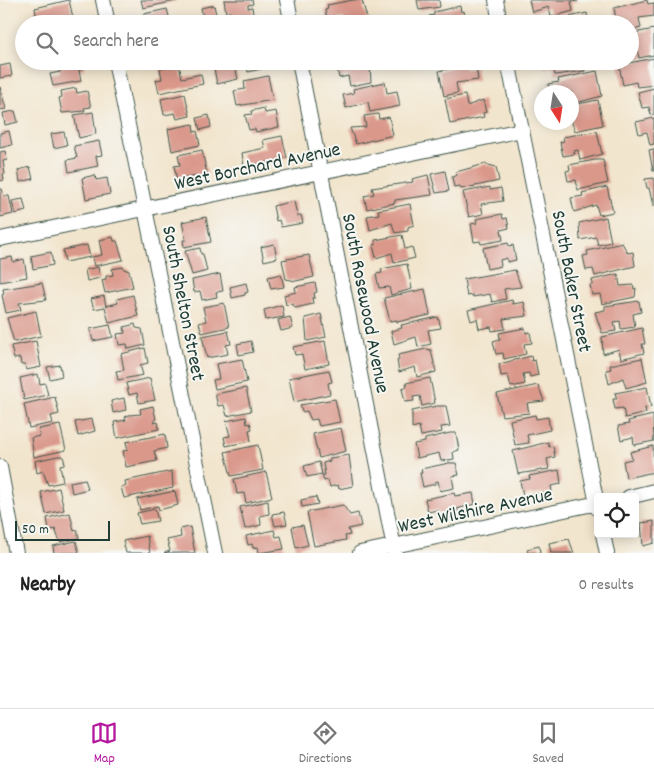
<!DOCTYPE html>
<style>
:root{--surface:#fff;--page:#f2f2f2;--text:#222;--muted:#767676;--line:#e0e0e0;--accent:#b5179e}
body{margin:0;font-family:Dekko,sans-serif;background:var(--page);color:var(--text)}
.controls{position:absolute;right:15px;bottom:15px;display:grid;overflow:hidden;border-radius:5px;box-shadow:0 2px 12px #0003}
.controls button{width:45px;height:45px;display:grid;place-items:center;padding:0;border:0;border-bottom:1px solid var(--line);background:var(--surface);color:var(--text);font:25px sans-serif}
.compass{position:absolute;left:534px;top:85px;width:45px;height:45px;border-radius:50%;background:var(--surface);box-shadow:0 2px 12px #0003;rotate:168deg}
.scale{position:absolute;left:15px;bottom:12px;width:95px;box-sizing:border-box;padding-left:5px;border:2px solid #1f3d34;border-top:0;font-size:14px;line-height:18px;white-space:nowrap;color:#1f3d34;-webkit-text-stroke:4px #f6f6f2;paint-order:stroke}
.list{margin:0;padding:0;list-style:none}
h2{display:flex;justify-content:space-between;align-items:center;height:65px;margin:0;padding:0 20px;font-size:21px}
h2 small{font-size:16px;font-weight:400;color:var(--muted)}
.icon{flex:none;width:28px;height:28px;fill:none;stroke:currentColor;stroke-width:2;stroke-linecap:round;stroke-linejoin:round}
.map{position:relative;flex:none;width:654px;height:553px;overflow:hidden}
.search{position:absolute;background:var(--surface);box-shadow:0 2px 12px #0003;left:15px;right:15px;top:15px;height:55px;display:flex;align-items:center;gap:12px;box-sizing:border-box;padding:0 18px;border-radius:28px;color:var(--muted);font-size:19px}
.sheet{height:155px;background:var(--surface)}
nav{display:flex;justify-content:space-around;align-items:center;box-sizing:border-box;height:70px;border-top:1px solid var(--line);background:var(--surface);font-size:14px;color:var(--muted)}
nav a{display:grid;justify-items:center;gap:2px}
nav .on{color:var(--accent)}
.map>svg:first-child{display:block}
</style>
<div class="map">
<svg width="654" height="553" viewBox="0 0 654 553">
<rect width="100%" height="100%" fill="#f6f6f2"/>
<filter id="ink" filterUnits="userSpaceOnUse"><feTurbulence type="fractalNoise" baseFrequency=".02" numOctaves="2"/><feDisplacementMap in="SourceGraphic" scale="10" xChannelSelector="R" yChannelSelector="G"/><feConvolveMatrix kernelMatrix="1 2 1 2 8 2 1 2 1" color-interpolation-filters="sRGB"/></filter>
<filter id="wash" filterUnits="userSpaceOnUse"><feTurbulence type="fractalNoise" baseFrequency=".0096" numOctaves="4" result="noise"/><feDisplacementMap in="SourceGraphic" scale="20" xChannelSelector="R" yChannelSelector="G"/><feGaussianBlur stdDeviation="1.12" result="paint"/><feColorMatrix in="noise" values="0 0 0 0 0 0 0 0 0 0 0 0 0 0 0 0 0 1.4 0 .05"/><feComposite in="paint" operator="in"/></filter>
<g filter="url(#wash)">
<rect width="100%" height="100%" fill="#f2e5cd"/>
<g id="blocks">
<!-- building -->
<path fill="#da988b" d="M69,0L74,22L49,24L47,18L37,20L35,8Z
M141,0H176V1L143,8Z
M224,0H252L253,4L248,5V8L252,7L253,14L231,19L230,12L226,13Z
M353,0H362L368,22L345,24L344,18L328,23L325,10L328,9L327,5Z
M417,0H439L440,7L419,10Z
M529,0H578V1L571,2L573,11L551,17L549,7L532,12Z
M647,0L648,4L654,3V16L639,18L641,28L630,30V24H617L614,8Z
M214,5L218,24H204L201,8Z
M460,6L461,12L464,11L466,22L431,24L429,16L434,15V12Z
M167,9L171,24H146L144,14Z
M587,13L589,24H541V23Z
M654,29V55L639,58L634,33Z
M654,58V85L637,87L636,82L623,85L619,65Z
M57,61H82L84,69L79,70L81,81L53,86L50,74L60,72Z
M152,61H175V62L153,67Z
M226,61L228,69L235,67L238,79L217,84L213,64Z
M234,61H266L265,68L248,72L247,68L241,69L240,64L234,65Z
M344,61H375L376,64L370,66L371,82L350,86L348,76L339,78L337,67H341L340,62Z
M445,61H462V62L446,66Z
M544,61H583L585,71L555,75L553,66L545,68Z
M10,64L12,76L0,78V66Z
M179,65L182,78L201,74L203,84L159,93L156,80L162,79L160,69Z
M464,65L465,69L476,67L478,80L456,83L458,93L444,96L439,71Z
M597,71L602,96L572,104V92H550L548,84L559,82L558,79Z
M268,76L273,100L237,106L234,91L245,89L244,81Z
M385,82L387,93L397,91L400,106L370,112L368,102L346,108L343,95L354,93L353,89Z
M0,87L6,109L0,110Z
M76,88L77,93L87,91L91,107L84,108L85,111L62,113L59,98L62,97L61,91Z
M654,88V114L651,115L649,107L642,108L638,92Z
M185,94L190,116L177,119L175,113L164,115L161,99Z
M465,95L467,106L483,100L486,112L483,113L484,117L450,124L445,99Z
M598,100L603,125L575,131L572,123V105Z
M264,108L265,113L276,111L279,127L256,132L255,129L249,130L245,115L252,114L251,111Z
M15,111L18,122L5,125L3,113Z
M93,112L96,134L79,138L74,115Z
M378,114L379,119L389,117L393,135L356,144L350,128L366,127L364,116Z
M209,115L211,127L200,130L197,118Z
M654,118V144L650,145L647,132L639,134L636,122Z
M193,124L194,132L197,131L200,145L172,151L168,129Z
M9,131L12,145L0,148V133Z
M597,131L602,154L580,160L578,150L574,151L575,154L563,156L560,142L564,141L563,137Z
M64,132L67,145L54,148L51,134Z
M282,136L287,158L244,167L242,153L265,148L263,140Z
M99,141L102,155L96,156L98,166L69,172L67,160L77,158L74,146Z
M654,149V171H653L649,150Z
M202,150L207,174L177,180L174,166L180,165L178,155Z
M5,151L7,160L3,161L5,174H3L4,180L0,181V152Z
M595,160H603L608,183L578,190L576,180L568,181L566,171L570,170L569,165Z
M485,164L496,167L499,181L461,189L460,186L454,187L452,177L457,175L456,172Z
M30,167L33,179L20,182L18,170Z
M445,171L449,191L436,193L431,174Z
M95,175L96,180L107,178L110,194L86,199L82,178Z
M428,175L432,195L395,200V203L367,209L364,196L374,194L372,188L413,182L412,179Z
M654,178V206H653L649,188H647L645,179Z
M490,187V190L501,188L503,201L481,204L483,214L469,217L463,192Z
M607,187L613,212L599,215L596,205L574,212L571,198L583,196L582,193Z
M0,189H2L4,196H9L13,214L0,217Z
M23,199L26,211L15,214L12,201Z
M294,201L297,216L301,215L303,223L281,227L279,220L276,221L273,206Z
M410,204L414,225L408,227V231L395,233L392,223L370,230L367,216L379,214L378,210Z
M502,214L503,219L507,218L509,228L501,230L503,240L481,244L480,241L474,242L471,224L477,223L476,219Z
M206,217L211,242L184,247L183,240H186L182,222Z
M606,217L611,242L598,245L596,237L580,240L579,223Z
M402,235L405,249L412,247L415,258L394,263L392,253L376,258L373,245H376L375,240Z
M113,237L114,241H117L123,260L94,266L92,257L102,255L99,240Z
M508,243L509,246L513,245L516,260L507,262V258L500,260L501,266L487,269L483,248Z
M622,243L628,253L633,252L635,266L595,276L593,269L586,270L583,256L588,255L587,251Z
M274,244L277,258L264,261L261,247Z
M87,245L90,257L65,262L63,250Z
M200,248L201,254H203L207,271L192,275L185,251Z
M51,252L53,265L33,269L31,256Z
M309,255L314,277L296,281L286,279L282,260Z
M12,257L13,262L24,259L27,277L0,282V259Z
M407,264L412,289L391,295L389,287L379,288L376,274L382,273L381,269Z
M98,267L100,278L87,281L85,270Z
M123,267L124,269L129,271L133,287L105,293L102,280L106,279V276L113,275L112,269Z
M515,270L521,287L504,289L506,299L492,302L490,294L473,297V295L467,296L464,279Z
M220,274L223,291L216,292L217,297L202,300L200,291L194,292L192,280Z
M281,274L284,287L271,289L268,277Z
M618,274L620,286L633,285L634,289L636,288L635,297L602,304L600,294L592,295L590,285L593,284L592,280Z
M42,283L46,300L19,303L21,310L6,313L2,295L4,294L3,289Z
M246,283L248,292L245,293V295L232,298L230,287Z
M315,283L317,292L314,293L315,298H312L313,304L295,308L293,304L286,305L284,295L296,292L295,287Z
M425,289L430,315L397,322V320L390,321L384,298Z
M133,295L138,316L109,323L105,307L94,309L91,299L104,296L106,306L118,303L117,299Z
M512,300L513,304L524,302L527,316L503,319L505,329L492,331L491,327L479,329L477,319L471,321L468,310Z
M639,301L641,312L633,314L635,327L621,329L620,321L614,322L616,331L602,333L595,312L605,310V306Z
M224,303L229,327L202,333L199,323L206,321L203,307Z
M282,305L284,317L266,320L264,310Z
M36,311L41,336L14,342L7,318Z
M321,314L326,337L307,341L305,318Z
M290,317L293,328L281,331L278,320Z
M438,317L441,328L428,330L431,344L418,347L416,337L394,344L391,331L402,328L401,325Z
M135,324L136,328L142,329L145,345L128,349L127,344L119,345L117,334L125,333L124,327Z
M110,325L113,337L93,341L90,329Z
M525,328L526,333L530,332L532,343L524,344L526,354L504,359L503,353L496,354L493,341L500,339L499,333Z
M642,328L645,344H642L644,353L621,359L619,349L603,354L602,337Z
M228,331L231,344L226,345L228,354L207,358L202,336Z
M36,341L41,367L26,370L25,364L21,365L20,358L14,359L11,346Z
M251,341L253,352L239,355L237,344Z
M325,341L329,364L305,369L302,354L295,355L293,347Z
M145,348L148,363L140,365L143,375L118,380L116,371L124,370L121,354Z
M426,349L431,350L436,372L417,377L415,367L399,372L397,360L399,359L398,355Z
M531,356L532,361L535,360L538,375L530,377L529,373L523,374L525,384L511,387L508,375L501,376L499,364Z
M642,358L647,382L626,388L623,378L609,384L606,370L611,369L610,365Z
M242,359L247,382L215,389L213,380L219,379L216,364Z
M60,365L62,376L50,379L47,367Z
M329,370L332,382L328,383L330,394L294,402L289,378Z
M38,374L40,384L45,383L48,395L24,400L20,378Z
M150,378L155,400L139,403L137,393L129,395L126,383Z
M430,378L435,403L422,406L420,396L413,397L414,401L405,402L402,388L407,387L406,383Z
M538,385L544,401L527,403L529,413L502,416L497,394Z
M647,387L651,407L645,408L646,413L625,418L623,408L615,409L613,399H617L615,393Z
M246,388L251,411L227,416L224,405L218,406L215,394Z
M55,397L59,414L51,416L53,423L29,428L24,404Z
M124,398L126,410L113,413L111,401Z
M335,399L340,422L319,426L317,419L311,420L307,411L302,412L300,405Z
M153,406L156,419L154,420V423L158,422L159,429L117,438L114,422L126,420L125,417L129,415L141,414L140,409Z
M437,406H446L450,426L441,427L442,432L421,436L419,426L412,428V411Z
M535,415L536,419L548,417L550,430L527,435L529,443L515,445L510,420Z
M653,415L654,441L634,445L633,437L621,440L618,426L629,424L628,421Z
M246,417L247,424L250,423L252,429L249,430L251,441L226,446L224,437L230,436L226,421Z
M92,419L95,431L78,436L75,422Z
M60,425L66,450L34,457L31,438L40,436L39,429Z
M341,428L346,451L319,458L313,434Z
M450,433H456L459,450L453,452L454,459L441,461L439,453L417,458L414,444L425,442V439Z
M165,434L167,448L154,451L157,461L126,467L123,451L128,450L126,442Z
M548,442L549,447L553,446L555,457L547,459L549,469L518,474L513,451Z
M258,445L263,470L231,476L225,452Z
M653,446L654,472L626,478L623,461L632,459L630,452Z
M349,455L353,486L339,489L338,485L330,487L328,480L324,481L322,475H325L323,463L330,461V458Z
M58,456H63L65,464L60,465L63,482L48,485L43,471L37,473L35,461Z
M319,462L322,474L307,477L304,466Z
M449,463H456L459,475L452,476L454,488L440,491L438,481L435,482V484L423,487L420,473H422L421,469Z
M559,470L561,484L551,486L552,492L523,495L520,481L530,479L529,476Z
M172,471L173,488L124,498L121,487L126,486L125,481Z
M266,472L272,497L246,503L244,493L237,494L234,479Z
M85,479L88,489L72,493L70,482Z
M59,488L64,510L46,514L41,492Z
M175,491L178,505L159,510L158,506L140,510L137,499Z
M454,493L455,496L473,493L475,504L457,509L458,512L439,516L438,510L428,512L425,499Z
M316,497L318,504L302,507L301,500Z
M268,501L269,514L260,516L261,525L245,529L240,507Z
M343,505L350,515L358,513L361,526L348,529L350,535L345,536L346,540L314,546L307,512Z
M155,509L158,521L140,524L137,513Z
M284,512L287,524L275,526L272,514Z
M70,513L74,531L77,530L79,538L60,542L55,529L49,530L47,518Z
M654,521V543L643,546L641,523Z
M303,525L308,545L296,548L292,527Z
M190,527L195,553H164L170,551L167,540L181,537L180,529Z
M274,530L276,537L281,536L284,549L259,553L258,547L253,548L252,544L248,545L246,536Z
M147,536L150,553H126L123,541Z
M569,539L574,553H551L549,543Z
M76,541L79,553H54L53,546Z
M539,546L540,553H528L527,549Z"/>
</g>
</g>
<g filter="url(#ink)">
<use href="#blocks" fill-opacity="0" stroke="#3f564b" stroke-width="1"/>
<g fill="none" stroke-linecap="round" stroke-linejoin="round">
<defs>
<path id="minor" d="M103,0L108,24
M287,0L292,24
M496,0L500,24
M115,61L215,553
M299,61L395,553
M508,61L598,509
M0,239L522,130
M0,467L16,553
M629,497L654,491
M603,534L607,553
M360,553L598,503"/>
</defs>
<!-- minor casing -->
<use href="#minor" stroke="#3f564b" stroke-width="16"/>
<!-- minor -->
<use href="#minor" stroke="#fff" stroke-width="14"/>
</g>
</g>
<g text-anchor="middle" stroke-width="4" stroke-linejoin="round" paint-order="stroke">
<!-- street labels -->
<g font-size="20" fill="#1f3d34" stroke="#f6f6f2">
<text transform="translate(257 165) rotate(-12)" y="7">West Borchard Avenue</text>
<text transform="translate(573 281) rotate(79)" y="7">South Baker Street</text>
<text transform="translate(185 303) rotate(79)" y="7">South Shelton Street</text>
<text transform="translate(367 303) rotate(79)" y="7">South Rosewood Avenue</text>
<text transform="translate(475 509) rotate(-12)" y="7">West Wilshire Avenue</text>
</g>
</g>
</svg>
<div class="controls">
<button><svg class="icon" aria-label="locate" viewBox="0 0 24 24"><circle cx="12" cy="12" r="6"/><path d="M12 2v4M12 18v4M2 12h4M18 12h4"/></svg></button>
</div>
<svg class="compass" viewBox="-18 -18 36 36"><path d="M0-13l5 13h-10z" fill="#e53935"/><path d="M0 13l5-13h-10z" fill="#767676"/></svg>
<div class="scale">50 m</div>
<div class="search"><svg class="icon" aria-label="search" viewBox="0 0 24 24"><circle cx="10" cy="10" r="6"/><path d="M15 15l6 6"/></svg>Search here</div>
</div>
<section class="sheet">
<h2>Nearby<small>0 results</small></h2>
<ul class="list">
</ul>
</section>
<nav>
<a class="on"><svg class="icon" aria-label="map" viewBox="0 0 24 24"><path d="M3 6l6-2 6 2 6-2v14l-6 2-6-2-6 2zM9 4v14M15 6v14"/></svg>Map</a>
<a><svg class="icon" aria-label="directions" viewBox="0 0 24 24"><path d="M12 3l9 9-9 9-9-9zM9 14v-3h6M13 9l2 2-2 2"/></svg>Directions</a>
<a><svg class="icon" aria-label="saved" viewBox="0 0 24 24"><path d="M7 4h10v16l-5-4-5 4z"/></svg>Saved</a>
</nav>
